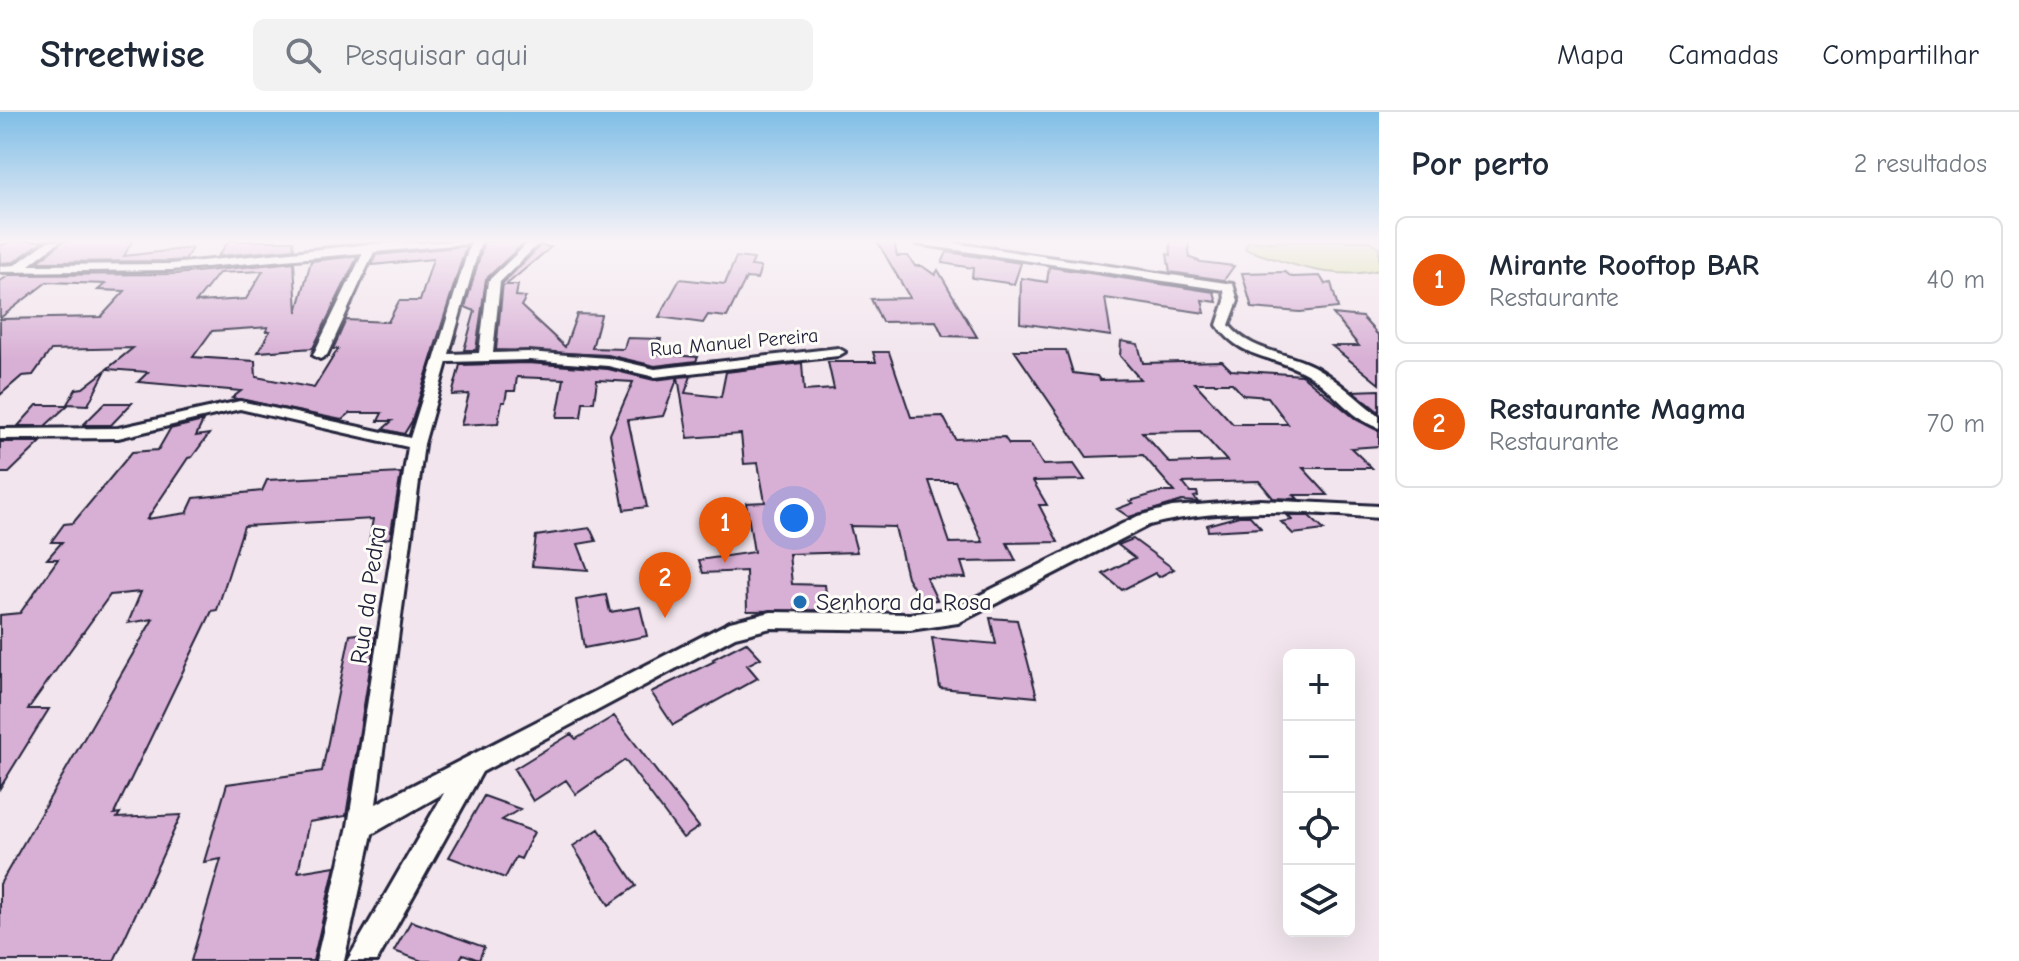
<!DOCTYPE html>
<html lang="pt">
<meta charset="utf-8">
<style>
:root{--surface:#fff;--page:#f2f2f3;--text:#1f2937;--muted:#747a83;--line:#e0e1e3;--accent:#ea580c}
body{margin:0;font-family:"Comic Neue",sans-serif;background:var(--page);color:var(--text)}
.controls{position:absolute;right:24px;bottom:24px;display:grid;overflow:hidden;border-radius:12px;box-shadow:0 8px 32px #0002}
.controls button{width:72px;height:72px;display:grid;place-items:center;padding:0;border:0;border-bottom:2px solid var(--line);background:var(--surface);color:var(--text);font:40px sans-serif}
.you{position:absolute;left:794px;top:406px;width:28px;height:28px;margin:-20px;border:6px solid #fff;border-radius:50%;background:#1a73e8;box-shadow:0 0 0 12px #1a73e833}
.badge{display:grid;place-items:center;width:52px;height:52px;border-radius:50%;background:var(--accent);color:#fff;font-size:26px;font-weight:700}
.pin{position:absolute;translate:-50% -66px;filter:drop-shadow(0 2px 4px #0008)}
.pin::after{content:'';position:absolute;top:42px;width:28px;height:24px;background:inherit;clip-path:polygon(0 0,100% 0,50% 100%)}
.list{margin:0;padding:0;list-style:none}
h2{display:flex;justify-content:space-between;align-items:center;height:104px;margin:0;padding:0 32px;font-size:34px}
h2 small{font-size:26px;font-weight:400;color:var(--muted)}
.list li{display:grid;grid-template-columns:52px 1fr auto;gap:24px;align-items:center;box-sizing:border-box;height:128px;margin:0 16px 16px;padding:0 16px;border:2px solid var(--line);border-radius:12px}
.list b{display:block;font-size:30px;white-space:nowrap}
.list p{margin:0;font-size:26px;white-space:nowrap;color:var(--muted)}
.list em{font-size:26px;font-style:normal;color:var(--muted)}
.icon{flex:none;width:44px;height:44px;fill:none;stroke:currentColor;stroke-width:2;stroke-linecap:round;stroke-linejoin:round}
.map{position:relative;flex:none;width:1379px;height:849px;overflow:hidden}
header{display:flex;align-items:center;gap:48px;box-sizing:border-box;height:112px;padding:0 40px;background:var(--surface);border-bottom:2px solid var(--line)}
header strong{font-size:38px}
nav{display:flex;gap:44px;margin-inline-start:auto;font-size:28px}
.search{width:560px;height:72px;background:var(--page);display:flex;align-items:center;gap:20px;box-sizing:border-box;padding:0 28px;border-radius:12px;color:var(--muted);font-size:30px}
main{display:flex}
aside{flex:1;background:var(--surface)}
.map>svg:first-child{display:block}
</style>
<header>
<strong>Streetwise</strong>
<div class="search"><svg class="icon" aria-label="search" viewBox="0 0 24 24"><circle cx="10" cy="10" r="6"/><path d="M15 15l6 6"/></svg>Pesquisar aqui</div>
<nav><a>Mapa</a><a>Camadas</a><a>Compartilhar</a></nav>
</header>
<main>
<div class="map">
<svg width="1379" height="849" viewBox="0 0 1379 849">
<rect width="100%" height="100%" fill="#f2e5ed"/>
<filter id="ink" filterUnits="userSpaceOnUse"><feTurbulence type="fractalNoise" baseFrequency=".0125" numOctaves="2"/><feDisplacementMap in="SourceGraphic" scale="16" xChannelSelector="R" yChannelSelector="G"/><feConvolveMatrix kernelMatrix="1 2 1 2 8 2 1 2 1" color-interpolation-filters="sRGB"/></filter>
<g filter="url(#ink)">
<!-- green -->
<path fill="#cfe195" stroke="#788268" stroke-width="2" d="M1370,129L1379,135V158C1334,169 1288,152 1245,137L1248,130Z"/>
<!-- building -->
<path fill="#d8afd5" stroke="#22223b" stroke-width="2" fill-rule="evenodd" d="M12,129H43L14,150L0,151V134Z
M63,129H132L124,144L192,136L185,148L171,149L38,150Z
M229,129H293L294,137L218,144Z
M526,129L486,167L476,238H464L475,199L465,195L484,130Z
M877,129L894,130L897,144H908L915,154H922L935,163L938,158L977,225L943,224L936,209L882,210L871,187L910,186Z
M1170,129L1188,130L1190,146L1201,150L1234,154L1224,168L1170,160L1167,142L1171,143Z
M466,134L412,309L404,322L383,317L392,309H378L382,301H350L342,308L232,286L241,279L138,270L148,260L107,257L133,236L51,238L33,263L22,264L0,283V207L101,205L125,179L98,178L105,172L47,170L0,206V169L10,163L176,162L294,150L297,200L311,149L358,144L313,236L258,240L270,219H266L268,215L212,219L193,245L255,249L256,265L314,276L338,237H333L346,208L388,210L399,189H420L433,147L372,153L376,143ZM263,159L246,187L196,190L219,161Z
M540,134L551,135L506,173H518L516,184L526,185L521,194L565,235L577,202L601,203L592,236L624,237L627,226L661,227L658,242L698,245L696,249L655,254L608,243L496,238L503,171Z
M947,140L1021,151L1014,172L972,166L973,156L942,151Z
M736,145L754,147L751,154L761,155L757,167L746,166L727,205L708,203L703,211L659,205L680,167L725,172Z
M1049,155L1214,180L1217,190L1202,188L1205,201L1105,186L1111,224L1020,211L1021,166L1047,170Z
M1285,160L1292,165L1320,164L1325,172L1331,171L1338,196L1300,200L1252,196L1242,161Z
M1333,202L1362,205L1379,224V272L1332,234H1359Z
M1121,229L1138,232L1143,251L1222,249L1231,258L1302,263L1357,308L1379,319V334L1351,336L1372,356H1303L1328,383H1294L1298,387L1273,386L1259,369L1183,371L1190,380H1197L1198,384L1194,385L1198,390L1182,389L1129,405L1117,397L1133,391L1130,389L1160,380H1175L1143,343L1087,345L1014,238H1066L1073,261L1097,264L1100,268L1140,267L1120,244ZM1195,271H1232L1243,283L1268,285L1288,312H1233ZM1200,319L1227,349L1170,351L1142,320Z
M873,240H889L911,305L943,304L955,327L1004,325L1009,332H1030L1043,353L1074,352L1085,368L1033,369L1047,393H1039L1058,430L1007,431L1016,449L961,450L966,466L926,465L937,488L921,489L907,465L895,415L850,414L857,440L789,442L792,472L825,473L828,498L747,499L746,459L703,461L699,448L754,440L746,391L765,390L758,351L744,352L741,322L688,326L678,265L691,264L685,281L721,285L726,260L802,251L804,279L834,277L828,250H876ZM929,369H955L983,430L950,431Z
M528,251L608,257L654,268L678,265L663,304L628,308L647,395L624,398L610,322L633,270L597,268L594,290H583L581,305H557L564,267L517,265L515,279H507L505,290H502L498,311L461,313L469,282L452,283L460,253Z
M106,258L88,293L67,292L76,277L83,276Z
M1379,278V300L1353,279Z
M105,291H132L111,313H83Z
M37,293H68L45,314H18Z
M203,309L196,324L209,322L192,345L188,346L147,407L187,401L194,386L262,379L267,368L401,361L390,426L369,429L373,407L244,414L217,498L212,499L114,702L120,701L117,706L181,703L114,849H0V772L153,507L128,511L141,480L110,483L28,597H49L0,676V503L20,501L58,447H47L62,430H51L64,412L73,411L132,340L158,338L170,317Z
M0,330H41L9,361H0Z
M1239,404H1250L1261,416L1208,419L1207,413Z
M1288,404H1309L1324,418L1293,422L1281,410L1292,408Z
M590,416L596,429L578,432L588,458L532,454L536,424Z
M1133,427L1174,457L1159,465L1155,461L1122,478L1103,462L1135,446L1118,433Z
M606,483L610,500L640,495L647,524L584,536L576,488Z
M990,506L1017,508L1037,585L940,576L932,526L996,532Z
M376,520L346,704L309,710L298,760L335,754L313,849H191L221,747L204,750L227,672L322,659L350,523Z
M746,530L761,546L747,553L758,566L673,613L651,580L715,549L713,547Z
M614,604L699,715L683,726L625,648L576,682L566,668L533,689L514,657L571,622L576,627Z
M484,684L520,697L502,708L534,720L521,747L516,745L505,766L449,745Z
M599,717L636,774L609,793L573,734Z
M411,809L484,835L479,848L463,842L459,849H422L394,839Z"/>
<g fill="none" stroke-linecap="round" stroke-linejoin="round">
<defs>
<path id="minor" d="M48,129H60L29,153L171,152L371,132L469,129L464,132L374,140L327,243L320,247L313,243L363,141L171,158L0,160V154L15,153Z
M471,129H481L449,242L479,241L488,169L530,129H541L500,170L493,241L528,240L608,246L655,257L838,236L845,240L838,244L655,265L608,254L528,248L447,250L424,332L376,692L730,510L771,500L910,502L954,496L1138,404L1172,395L1260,388L1379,394V406C1302,400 1225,394 1149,413L958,511L910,518L771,516L735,525L482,660L377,849H347L444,681L372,722L344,849H316L348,714L408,335L240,297L118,326L0,327V317L118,316L240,289L410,326Z
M912,129H939L1233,172L1238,189L1229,213C1251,240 1284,239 1313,254C1336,266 1358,288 1379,304V316C1350,307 1330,273 1303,260C1269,242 1241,247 1217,213L1225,189L1224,178L917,132Z"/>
</defs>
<!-- minor casing -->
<use href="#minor" stroke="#22223b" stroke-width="6"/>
<!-- minor -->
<use href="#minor" fill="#fdfcf7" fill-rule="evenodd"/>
</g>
</g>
<!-- sky -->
<linearGradient id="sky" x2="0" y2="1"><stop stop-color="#7fbee6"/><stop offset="0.52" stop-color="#f9f3f7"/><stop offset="1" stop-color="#f9f3f7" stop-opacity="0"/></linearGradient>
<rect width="1379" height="248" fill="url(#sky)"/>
<!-- markers -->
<circle fill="#1f6fb2" stroke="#fdfcf7" stroke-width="3" cx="800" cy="490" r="8"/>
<g text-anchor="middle" stroke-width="6" stroke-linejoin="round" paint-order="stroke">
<!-- far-street labels -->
<g font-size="20" fill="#22223b" stroke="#fdfcf7">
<text transform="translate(734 230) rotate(-5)" y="7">Rua Manuel Pereira</text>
</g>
<!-- street labels -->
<g font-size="24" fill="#22223b" stroke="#fdfcf7">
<text transform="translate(368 483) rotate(-82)" y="8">Rua da Pedra</text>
</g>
<!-- poi labels -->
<g font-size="24" fill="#22223b" stroke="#fdfcf7" text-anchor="start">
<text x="816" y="498">Senhora da Rosa</text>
</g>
</g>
</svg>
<div class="controls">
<button>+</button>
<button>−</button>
<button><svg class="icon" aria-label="locate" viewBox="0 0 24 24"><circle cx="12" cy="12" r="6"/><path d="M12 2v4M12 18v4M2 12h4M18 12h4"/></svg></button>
<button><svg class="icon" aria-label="layers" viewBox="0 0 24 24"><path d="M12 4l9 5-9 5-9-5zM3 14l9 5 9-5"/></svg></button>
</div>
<div class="you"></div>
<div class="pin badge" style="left:725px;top:451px">1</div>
<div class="pin badge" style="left:665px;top:506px">2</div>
</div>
<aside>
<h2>Por perto<small>2 resultados</small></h2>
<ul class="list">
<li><span class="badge">1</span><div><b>Mirante Rooftop BAR</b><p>Restaurante</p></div><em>40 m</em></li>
<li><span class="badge">2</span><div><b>Restaurante Magma</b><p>Restaurante</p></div><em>70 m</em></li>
</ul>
</aside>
</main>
